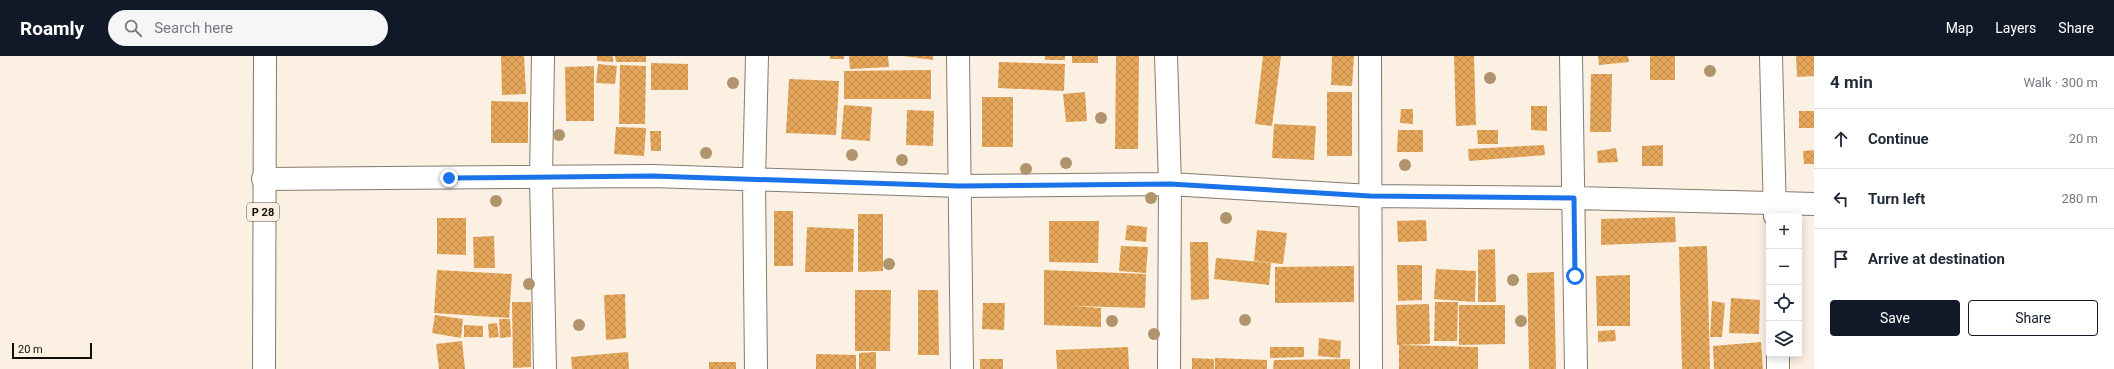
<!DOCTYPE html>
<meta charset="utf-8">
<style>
:root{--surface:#fff;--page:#f6f6f7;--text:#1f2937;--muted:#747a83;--line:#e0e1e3;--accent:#111827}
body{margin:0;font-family:Roboto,sans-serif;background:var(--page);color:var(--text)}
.controls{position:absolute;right:12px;bottom:12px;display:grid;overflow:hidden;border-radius:4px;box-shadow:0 2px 10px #0003}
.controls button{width:36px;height:36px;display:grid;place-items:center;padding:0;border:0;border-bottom:1px solid var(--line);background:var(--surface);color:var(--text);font:20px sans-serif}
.scale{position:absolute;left:12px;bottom:10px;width:80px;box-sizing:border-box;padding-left:4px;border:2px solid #110d08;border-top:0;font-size:11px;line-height:14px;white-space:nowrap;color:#110d08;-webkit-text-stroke:3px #fcf0e2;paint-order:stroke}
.stop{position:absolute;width:12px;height:12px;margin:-9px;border:3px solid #1a73e8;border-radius:50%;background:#fff}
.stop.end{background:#1a73e8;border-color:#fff;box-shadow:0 1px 4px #0008}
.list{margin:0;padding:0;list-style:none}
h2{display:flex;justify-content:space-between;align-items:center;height:52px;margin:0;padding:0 16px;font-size:17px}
h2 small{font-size:13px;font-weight:400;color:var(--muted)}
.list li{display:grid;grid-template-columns:26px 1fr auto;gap:12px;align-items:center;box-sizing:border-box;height:60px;padding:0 16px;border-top:1px solid var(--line)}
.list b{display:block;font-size:15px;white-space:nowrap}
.list em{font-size:13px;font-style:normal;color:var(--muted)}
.actions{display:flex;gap:8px;padding:12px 16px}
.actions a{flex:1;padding:9px 0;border:1px solid var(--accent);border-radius:4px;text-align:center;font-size:14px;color:var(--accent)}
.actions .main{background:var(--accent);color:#fff}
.icon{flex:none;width:22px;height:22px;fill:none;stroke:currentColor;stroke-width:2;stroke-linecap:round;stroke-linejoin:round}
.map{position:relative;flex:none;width:1814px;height:313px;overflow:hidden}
header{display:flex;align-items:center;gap:24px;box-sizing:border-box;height:56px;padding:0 20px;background:var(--accent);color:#fff}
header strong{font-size:19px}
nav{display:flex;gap:22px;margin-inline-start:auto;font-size:14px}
.search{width:280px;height:36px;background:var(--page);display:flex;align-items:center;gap:10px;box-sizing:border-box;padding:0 14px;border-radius:22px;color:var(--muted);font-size:15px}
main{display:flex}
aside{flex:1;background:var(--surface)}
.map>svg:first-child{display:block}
</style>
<header>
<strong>Roamly</strong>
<div class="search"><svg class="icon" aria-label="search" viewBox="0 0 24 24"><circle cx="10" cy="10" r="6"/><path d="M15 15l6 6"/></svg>Search here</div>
<nav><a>Map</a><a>Layers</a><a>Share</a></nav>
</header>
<main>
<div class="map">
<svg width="1814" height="313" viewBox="0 0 1814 313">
<defs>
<pattern id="building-cross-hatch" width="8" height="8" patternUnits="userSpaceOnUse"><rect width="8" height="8" fill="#e4a65a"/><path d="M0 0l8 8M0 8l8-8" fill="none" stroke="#c38e4d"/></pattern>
</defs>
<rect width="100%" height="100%" fill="#fcf0e2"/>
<!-- building -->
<path fill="url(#building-cross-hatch)" d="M501,0H524L526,38L502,39Z
M597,0H613V6L597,5Z
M615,0H646V6H616Z
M830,0H844V3H830Z
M849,0H888L889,11L850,13Z
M903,0H933V4Z
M1045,0H1065V4H1045Z
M1072,0H1098V7H1072Z
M1116,0H1139L1138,93H1115Z
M1263,0H1281L1272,70L1255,68Z
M1332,0H1354L1352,30L1331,29Z
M1454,0H1474L1476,69L1456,70Z
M1598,0H1628L1629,6L1599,9Z
M1650,0H1675V24H1650Z
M1796,0H1814V20L1797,21Z
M999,6L1065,8L1064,35L998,32Z
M651,7L688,8V34H651Z
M598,8L617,10L615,28L596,27Z
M620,9L646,10L645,68H619Z
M594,10V65H566L565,11Z
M931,14V43H844V15Z
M1591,18H1612L1611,76H1590Z
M789,23L839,25L836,79L786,77Z
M1085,36L1087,65L1066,66L1063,38Z
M1327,36H1352V100H1327Z
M982,41H1013V91H982Z
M491,45L528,46V87H491Z
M844,49L872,51L870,85L841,83Z
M1531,50H1547V75L1531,74Z
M1401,53H1413V68L1400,67Z
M907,54L934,55L933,90L906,89Z
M1799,55H1814V72H1799Z
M1274,68L1316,70L1314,104L1272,102Z
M616,71L646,72L644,100L614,98Z
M1398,74H1423V96H1397Z
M1477,74H1498V88H1478Z
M650,75H661V95H651Z
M1544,89L1545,99L1469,105L1468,93Z
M1663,89V110H1642V90Z
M1616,92L1618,106L1598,107L1597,95Z
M1814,94V108H1804L1803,95Z
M774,155H793V210H774Z
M858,158H883V215L858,216Z
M1675,161L1676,186L1601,189V163Z
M437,162H466V199L437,198Z
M1426,164L1427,185L1398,186L1397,165Z
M1049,165H1099L1098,207L1049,206Z
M1127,169L1147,171L1146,186L1125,184Z
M807,171L854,173L853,216H805Z
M1257,174L1287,177L1283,208L1254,205Z
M494,180L495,212H474L473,181Z
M1190,186H1208L1209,243L1191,244Z
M1121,190L1148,191L1146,217L1119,215Z
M1707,190L1710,313H1682L1679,191Z
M1495,193L1496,246H1478V194Z
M1216,202L1271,207L1269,229L1214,223Z
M1397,209H1422V244L1398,245Z
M1354,210V246L1275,247V211Z
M1436,213L1476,215L1475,246L1434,243Z
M437,214L512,218L509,262L434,257Z
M1044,214L1146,218L1145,252L1073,250L1101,252V271L1044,269Z
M1554,216L1556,313H1529L1527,217Z
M1630,219V270H1597L1596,220Z
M855,234H891L890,295H855Z
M918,234H938L939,299H918Z
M625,238L626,282L606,284L604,239Z
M1731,242L1760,244L1759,278L1729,277Z
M1712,245L1725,247L1722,281H1710Z
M512,246H531V311L513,312Z
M1435,246H1458L1457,285H1434Z
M983,247H1005L1004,274L982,273Z
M1429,248L1430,288L1397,289L1396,249Z
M1459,249H1505V288L1459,289Z
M435,259L463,263L461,282L432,277Z
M499,263H510L511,281L500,282Z
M497,267L499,281L489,282L488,268Z
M464,269L483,270V281H464Z
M1615,274L1616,285L1598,286V275Z
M1319,282L1341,285L1340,302L1318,300Z
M462,285L465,313H439L436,288Z
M1761,286L1763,313H1714L1713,290Z
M1399,289L1478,291V313H1399Z
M1128,291L1129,313H1057L1056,294Z
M1270,291H1304V301L1270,302Z
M628,296L629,313H572L571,301Z
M876,296V313H859V297Z
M816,298L856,299V313H816Z
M1192,302L1214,303V313H1192Z
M1215,302L1267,304V313H1215Z
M980,303H1003V313H980Z
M1350,303V313H1273L1274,304Z
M709,306H736V313H709Z"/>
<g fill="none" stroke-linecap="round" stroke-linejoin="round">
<defs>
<path id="minor" d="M543,0L541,122L545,313
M958,0L962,313
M1166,0L1170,128L1169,313
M1370,0L1371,313
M1571,0L1576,313
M1771,0L1775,160
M263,123L652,120L959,130L1170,128L1370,140L1575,142L1814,148
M1778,298V313
M756,313L754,124L757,0"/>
<path id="major" d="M264,313L265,0"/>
</defs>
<!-- minor casing -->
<use href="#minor" stroke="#857a6e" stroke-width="24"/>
<!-- major casing -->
<use href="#major" stroke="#857a6e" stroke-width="24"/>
<!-- minor -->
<use href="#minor" stroke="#fff" stroke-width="22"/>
<!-- major -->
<use href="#major" stroke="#fff" stroke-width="22"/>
</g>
<!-- trees -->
<g fill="#b0946d">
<circle cx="1710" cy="15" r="6"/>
<circle cx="1490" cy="22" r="6"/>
<circle cx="733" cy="27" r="6"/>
<circle cx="1101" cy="62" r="6"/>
<circle cx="559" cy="79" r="6"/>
<circle cx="706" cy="97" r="6"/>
<circle cx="852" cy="99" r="6"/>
<circle cx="902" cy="104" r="6"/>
<circle cx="1066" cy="107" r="6"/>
<circle cx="1405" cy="109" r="6"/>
<circle cx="1026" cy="113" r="6"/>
<circle cx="1151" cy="142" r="6"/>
<circle cx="496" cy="145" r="6"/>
<circle cx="1226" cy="162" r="6"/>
<circle cx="889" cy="208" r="6"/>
<circle cx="1513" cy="224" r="6"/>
<circle cx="529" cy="228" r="6"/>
<circle cx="1245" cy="264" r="6"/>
<circle cx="1112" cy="265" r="6"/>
<circle cx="1521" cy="265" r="6"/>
<circle cx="579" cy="269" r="6"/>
<circle cx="1154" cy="278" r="6"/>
</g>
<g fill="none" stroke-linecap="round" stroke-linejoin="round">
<!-- route -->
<path stroke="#1a73e8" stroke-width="5" d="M449,122L652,120L959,130L1170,128L1370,140L1574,142L1575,220"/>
</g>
<g text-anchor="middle" stroke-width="3" stroke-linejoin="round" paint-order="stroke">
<!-- shield labels -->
<rect fill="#fcf0e2" stroke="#585149" stroke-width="1" x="247" y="147" width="32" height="18" rx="3"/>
<g font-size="11" font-weight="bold" fill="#110d08">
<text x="263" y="160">P 28</text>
</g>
</g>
</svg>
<div class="controls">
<button>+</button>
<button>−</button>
<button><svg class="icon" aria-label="locate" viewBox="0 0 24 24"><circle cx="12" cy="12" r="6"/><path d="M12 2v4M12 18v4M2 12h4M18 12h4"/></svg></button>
<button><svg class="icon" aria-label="layers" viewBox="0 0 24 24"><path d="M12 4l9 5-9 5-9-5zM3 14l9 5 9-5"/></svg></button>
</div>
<div class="scale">20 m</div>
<div class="stop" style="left:1575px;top:220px"></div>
<div class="stop end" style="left:449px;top:122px"></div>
</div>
<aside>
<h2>4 min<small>Walk · 300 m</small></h2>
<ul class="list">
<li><svg class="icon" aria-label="ahead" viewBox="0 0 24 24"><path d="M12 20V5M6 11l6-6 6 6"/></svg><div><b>Continue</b></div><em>20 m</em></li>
<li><svg class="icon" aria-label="left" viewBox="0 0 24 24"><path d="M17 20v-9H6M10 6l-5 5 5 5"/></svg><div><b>Turn left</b></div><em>280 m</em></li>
<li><svg class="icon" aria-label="arrive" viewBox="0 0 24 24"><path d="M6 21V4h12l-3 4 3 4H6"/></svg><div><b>Arrive at destination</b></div></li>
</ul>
<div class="actions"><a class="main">Save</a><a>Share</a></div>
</aside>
</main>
